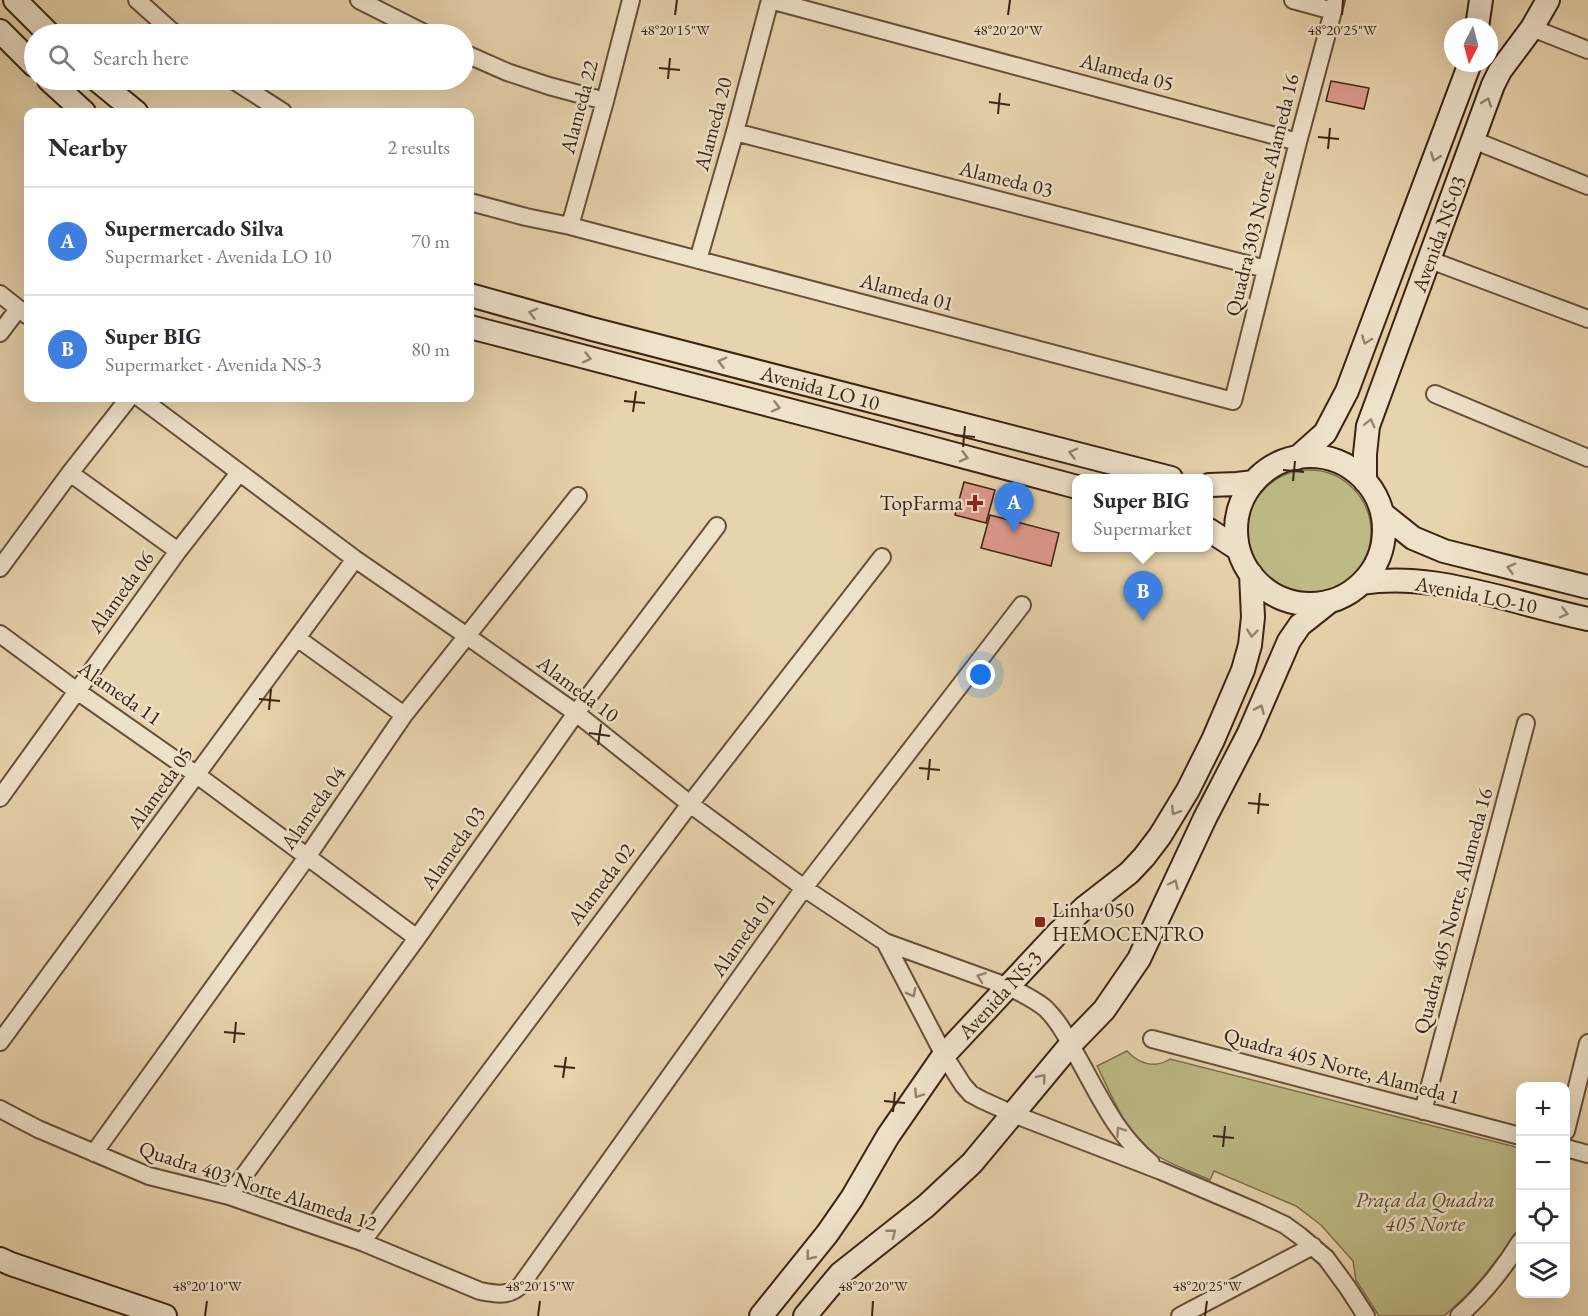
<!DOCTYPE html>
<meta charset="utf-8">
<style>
:root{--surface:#fff;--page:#f7f7f7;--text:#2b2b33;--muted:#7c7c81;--line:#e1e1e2;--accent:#111827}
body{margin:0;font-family:"EB Garamond",serif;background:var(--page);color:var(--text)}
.controls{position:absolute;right:18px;bottom:18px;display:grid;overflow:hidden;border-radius:12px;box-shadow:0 6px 24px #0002}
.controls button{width:54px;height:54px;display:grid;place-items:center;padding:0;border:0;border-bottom:2px solid var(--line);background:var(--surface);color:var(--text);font:30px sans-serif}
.compass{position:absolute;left:1444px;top:18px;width:54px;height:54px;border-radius:50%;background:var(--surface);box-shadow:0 6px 24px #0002;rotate:186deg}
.you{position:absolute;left:981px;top:675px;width:21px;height:21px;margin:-15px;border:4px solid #fff;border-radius:50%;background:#1a73e8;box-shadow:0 0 0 9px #1a73e833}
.badge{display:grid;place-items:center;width:39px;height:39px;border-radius:50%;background:var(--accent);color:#fff;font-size:20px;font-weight:700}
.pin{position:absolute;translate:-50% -50px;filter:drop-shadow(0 2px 3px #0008)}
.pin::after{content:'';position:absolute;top:32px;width:21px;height:18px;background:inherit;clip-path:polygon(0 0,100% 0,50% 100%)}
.popup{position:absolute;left:1072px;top:474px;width:141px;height:78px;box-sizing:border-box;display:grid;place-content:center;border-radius:12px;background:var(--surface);filter:drop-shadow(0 2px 4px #0005);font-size:20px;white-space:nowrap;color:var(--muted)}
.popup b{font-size:22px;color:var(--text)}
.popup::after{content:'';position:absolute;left:50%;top:100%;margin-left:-12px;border:12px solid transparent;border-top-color:var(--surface)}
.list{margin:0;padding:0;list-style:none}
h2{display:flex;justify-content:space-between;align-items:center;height:78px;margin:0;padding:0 24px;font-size:26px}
h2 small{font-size:20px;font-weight:400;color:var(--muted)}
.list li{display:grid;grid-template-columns:39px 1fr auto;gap:18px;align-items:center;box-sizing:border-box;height:108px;padding:0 24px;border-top:2px solid var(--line)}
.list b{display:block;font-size:22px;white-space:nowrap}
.list p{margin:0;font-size:20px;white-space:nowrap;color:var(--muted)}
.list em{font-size:20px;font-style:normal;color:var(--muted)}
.icon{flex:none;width:33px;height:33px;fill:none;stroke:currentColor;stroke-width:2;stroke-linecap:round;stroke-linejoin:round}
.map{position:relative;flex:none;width:1588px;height:1316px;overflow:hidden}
.search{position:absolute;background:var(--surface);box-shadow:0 6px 24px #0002;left:24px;top:24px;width:450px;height:66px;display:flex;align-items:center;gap:15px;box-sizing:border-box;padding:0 21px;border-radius:33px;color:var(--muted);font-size:22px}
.panel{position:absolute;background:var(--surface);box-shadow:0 6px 24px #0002;left:24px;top:108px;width:450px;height:294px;border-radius:12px}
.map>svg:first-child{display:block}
</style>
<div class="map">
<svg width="1588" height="1316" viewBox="0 0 1588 1316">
<rect width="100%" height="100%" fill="#e7d3ad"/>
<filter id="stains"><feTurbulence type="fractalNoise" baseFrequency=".00333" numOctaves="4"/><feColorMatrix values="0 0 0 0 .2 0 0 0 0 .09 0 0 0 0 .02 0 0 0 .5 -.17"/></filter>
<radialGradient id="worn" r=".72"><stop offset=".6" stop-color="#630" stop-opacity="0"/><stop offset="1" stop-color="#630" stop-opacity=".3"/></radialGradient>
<!-- green -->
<path fill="#bdba85" stroke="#7c6e4c" stroke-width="1.5" d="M1247 532a62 62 0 1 1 124 0a62 62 0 1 1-124 0Z
M1127,1051C1139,1064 1155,1069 1170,1059L1520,1148V1226L1507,1247L1483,1277L1466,1296L1444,1316H1379L1356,1280L1353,1261L1321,1225L1296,1206L1214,1171L1210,1180C1190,1171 1169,1164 1151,1152C1127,1136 1110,1091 1097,1066Z"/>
<!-- building -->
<path fill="#de9a8c" stroke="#3c2312" stroke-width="1.5" d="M1331,81L1369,88L1364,109L1326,101Z
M964,482L995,490L986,523L955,515Z
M990,515L1059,533L1051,566L981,548Z"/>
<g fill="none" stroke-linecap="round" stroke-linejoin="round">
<defs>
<path id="street" d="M137,0L175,34
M359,0L426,34
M770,0L1298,142
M1293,0L1333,11
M1532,28L1588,50
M464,53L507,72L549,86L605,101
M233,80L283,112
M735,132L1266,269
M1473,140L1588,186
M470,202L526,217L570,226L1233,401L1298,142L1336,0
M570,226L605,101L631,0
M698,260L735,132L770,0
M1430,260L1588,319
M0,294L28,316
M0,333L18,309
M1435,394L1588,458
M140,398L355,559L467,636L576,713L690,804L804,888L885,942L944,1055L963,1085L971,1094L982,1100L1013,1114L1161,1171L1255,1211L1285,1225L1300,1236L1326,1258L1348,1288L1366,1316
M70,473L178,551
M0,568L70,473L129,398
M0,634L77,691L197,775L417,938
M297,638L404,715
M0,798L178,551L239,473
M885,942L1009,987C1021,993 1034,999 1045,1008C1059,1021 1069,1041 1078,1058C1100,1097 1116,1134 1151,1163
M1152,1039L1520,1136
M0,1042L355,559
M0,1109L38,1129L149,1176L229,1196L362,1242L480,1291C496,1294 509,1297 521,1285L804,888L1022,605
M1423,1111L1526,723
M1566,1131L1588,1043
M1566,1148L1588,1154
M94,1153L307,857L404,715L578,496
M229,1196L417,938L576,713L717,526
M362,1242L690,804L882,557
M1180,1316L1313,1246
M1459,1316C1483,1294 1503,1270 1520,1242"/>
<path id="secondary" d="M15,0L49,34
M1477,27L1481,0
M0,31L34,65
M49,80L84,112
M97,80L136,112
M470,295L592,329L1171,478
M470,327L823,419L1077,487
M1236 530a74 74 0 1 1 148 0a74 74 0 1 1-148 0Z
M1297,458L1325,433L1347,391L1470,63
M1365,481V454L1368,426L1493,85L1500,71L1532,28L1548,0
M1209,485L1237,484L1254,482
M1383,514L1413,538L1444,551L1588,587
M1209,530L1238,549
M1362,583C1411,575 1460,587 1508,599C1534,606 1561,613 1588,619
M0,1259L11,1264L165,1316
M761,1316L827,1234L852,1198L888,1136L944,1055L1057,934L1084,908L1129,873L1144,857L1160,836L1188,790L1213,740L1243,670L1250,645L1253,617L1251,574
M805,1316L840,1274L926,1206L972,1163L1071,1044L1104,1010L1139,959L1205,818L1249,733L1289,641L1300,625L1329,602"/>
</defs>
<!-- street casing -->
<use href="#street" stroke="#674f39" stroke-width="20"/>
<!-- secondary casing -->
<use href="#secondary" stroke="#3c2312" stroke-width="26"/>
<!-- street -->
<use href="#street" stroke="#efe2ca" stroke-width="16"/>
<!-- secondary -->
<use href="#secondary" stroke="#efe2ca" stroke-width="22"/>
</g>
<!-- one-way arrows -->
<defs><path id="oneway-chevron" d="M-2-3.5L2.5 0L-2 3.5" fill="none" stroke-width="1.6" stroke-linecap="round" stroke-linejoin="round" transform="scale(1.5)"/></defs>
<g stroke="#96826e">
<use href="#oneway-chevron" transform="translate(1487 102) rotate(-70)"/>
<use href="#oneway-chevron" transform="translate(1435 157) rotate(111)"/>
<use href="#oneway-chevron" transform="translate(533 313) rotate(-165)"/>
<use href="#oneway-chevron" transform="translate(1366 340) rotate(111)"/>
<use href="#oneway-chevron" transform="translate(587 358) rotate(14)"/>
<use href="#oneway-chevron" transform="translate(722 362) rotate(-165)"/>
<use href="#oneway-chevron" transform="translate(776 407) rotate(14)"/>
<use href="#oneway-chevron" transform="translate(1370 423) rotate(-76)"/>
<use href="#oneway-chevron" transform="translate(1073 453) rotate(-165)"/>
<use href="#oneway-chevron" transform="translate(964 457) rotate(15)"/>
<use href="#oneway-chevron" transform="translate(1511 568) rotate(-166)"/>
<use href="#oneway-chevron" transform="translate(1564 613) rotate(14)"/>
<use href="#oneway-chevron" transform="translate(1252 633) rotate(96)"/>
<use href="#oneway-chevron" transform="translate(1260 709) rotate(-66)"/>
<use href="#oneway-chevron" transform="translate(1175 811) rotate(122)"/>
<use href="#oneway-chevron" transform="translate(1174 884) rotate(-65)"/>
<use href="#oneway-chevron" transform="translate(981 977) rotate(-160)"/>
<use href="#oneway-chevron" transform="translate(912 993) rotate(62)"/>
<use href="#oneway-chevron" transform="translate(1042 1078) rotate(-50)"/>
<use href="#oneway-chevron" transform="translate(918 1094) rotate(124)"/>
<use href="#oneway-chevron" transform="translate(1120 1131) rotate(-126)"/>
<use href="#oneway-chevron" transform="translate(892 1233) rotate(-38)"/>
<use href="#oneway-chevron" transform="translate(810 1256) rotate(129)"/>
</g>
<!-- ticks -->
<path fill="none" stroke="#3c2312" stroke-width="2" d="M675,15L677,0M1008,15L1010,0M1342,15L1343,0M659,68L680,70M668,79L670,58M989,102L1010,105M998,114L1000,93M1318,137L1339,139M1328,149L1330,128M624,401L645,403M633,412L636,391M954,435L975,437M963,447L965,426M1283,470L1304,472M1293,481L1295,461M259,699L280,701M269,710L271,689M589,733L610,736M598,745L601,724M919,768L940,770M928,780L930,759M1248,803L1269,805M1258,814L1260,793M224,1032L245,1034M234,1043L236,1022M554,1066L575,1068M563,1078L566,1057M884,1101L905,1103M893,1112L895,1092M1213,1136L1234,1138M1223,1147L1225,1126M205,1316L207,1301M538,1316L540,1301M872,1316L873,1301M1205,1316L1207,1301"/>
<!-- markers -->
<g fill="#8f2418" stroke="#efe2ca" stroke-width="2">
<path d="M972 494h6v6h6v6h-6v6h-6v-6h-6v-6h6z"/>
<rect x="1034" y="916" width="12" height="12" rx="3"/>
</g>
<g text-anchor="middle" stroke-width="5" stroke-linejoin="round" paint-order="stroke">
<!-- street labels -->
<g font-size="21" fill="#3c2312" stroke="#efe2ca">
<text transform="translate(1127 72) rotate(15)" y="7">Alameda 05</text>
<text transform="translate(579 107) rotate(-75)" y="7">Alameda 22</text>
<text transform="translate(713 124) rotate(-75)" y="7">Alameda 20</text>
<text transform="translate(1006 179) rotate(14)" y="7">Alameda 03</text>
<text transform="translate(1262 195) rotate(-76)" y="7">Quadra 303 Norte Alameda 16</text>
<text transform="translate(1439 234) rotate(-70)" y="7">Avenida NS-03</text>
<text transform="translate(907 292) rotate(15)" y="7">Alameda 01</text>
<text transform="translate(820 388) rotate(15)" y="7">Avenida LO 10</text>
<text transform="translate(121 592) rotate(-54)" y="7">Alameda 06</text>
<text transform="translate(1476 595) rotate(11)" y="7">Avenida LO-10</text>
<text transform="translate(578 689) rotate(37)" y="7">Alameda 10</text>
<text transform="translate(120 693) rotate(35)" y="7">Alameda 11</text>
<text transform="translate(160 788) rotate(-54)" y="7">Alameda 05</text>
<text transform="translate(313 808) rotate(-55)" y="7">Alameda 04</text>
<text transform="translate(453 848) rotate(-55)" y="7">Alameda 03</text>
<text transform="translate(601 884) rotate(-53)" y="7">Alameda 02</text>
<text transform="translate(1453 911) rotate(-75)" y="7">Quadra 405 Norte, Alameda 16</text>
<text transform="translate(743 935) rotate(-55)" y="7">Alameda 01</text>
<text transform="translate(1000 995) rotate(-47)" y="7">Avenida NS-3</text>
<text transform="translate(1342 1066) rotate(15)" y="7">Quadra 405 Norte, Alameda 1</text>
<text transform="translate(258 1186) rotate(18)" y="7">Quadra 403 Norte Alameda 12</text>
</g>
<!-- poi labels -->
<g font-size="21" fill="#3c2312" stroke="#efe2ca" text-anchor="end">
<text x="963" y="510">TopFarma</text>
<text x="1052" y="917" text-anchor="start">Linha 050<tspan x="1052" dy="24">HEMOCENTRO</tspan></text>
</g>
<!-- park labels -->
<g font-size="21" font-style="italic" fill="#5c492f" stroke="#efe2ca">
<text x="1425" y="1207">Praça da Quadra<tspan x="1425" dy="24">405 Norte</tspan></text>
</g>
</g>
<g font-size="15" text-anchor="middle" fill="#3c2312" stroke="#efe2ca" stroke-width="5" stroke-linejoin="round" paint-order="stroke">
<text x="675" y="35">48°20'15"W</text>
<text x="1008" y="35">48°20'20"W</text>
<text x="1342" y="35">48°20'25"W</text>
<text x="207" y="1291">48°20'10"W</text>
<text x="540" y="1291">48°20'15"W</text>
<text x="873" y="1291">48°20'20"W</text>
<text x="1207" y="1291">48°20'25"W</text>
</g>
<rect width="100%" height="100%" filter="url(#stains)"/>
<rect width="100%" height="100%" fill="url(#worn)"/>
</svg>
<div class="controls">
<button>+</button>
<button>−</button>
<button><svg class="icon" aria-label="locate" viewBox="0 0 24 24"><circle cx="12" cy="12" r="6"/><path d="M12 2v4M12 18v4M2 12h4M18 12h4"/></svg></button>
<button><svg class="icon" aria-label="layers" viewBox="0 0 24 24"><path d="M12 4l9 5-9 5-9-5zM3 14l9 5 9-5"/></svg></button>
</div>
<svg class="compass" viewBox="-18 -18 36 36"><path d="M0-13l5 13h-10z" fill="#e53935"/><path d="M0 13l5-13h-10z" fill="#7c7c81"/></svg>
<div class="you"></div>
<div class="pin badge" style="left:1014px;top:532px;background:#3f7fe0">A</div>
<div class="pin badge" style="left:1143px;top:621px;background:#3f7fe0">B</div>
<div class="popup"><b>Super BIG</b>Supermarket</div>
<div class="search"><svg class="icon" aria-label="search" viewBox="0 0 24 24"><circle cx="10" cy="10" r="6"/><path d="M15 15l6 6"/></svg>Search here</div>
<section class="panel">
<h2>Nearby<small>2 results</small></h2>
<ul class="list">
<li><span class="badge" style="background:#3f7fe0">A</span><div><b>Supermercado Silva</b><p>Supermarket · Avenida LO 10</p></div><em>70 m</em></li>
<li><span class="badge" style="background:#3f7fe0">B</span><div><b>Super BIG</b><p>Supermarket · Avenida NS-3</p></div><em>80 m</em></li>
</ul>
</section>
</div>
